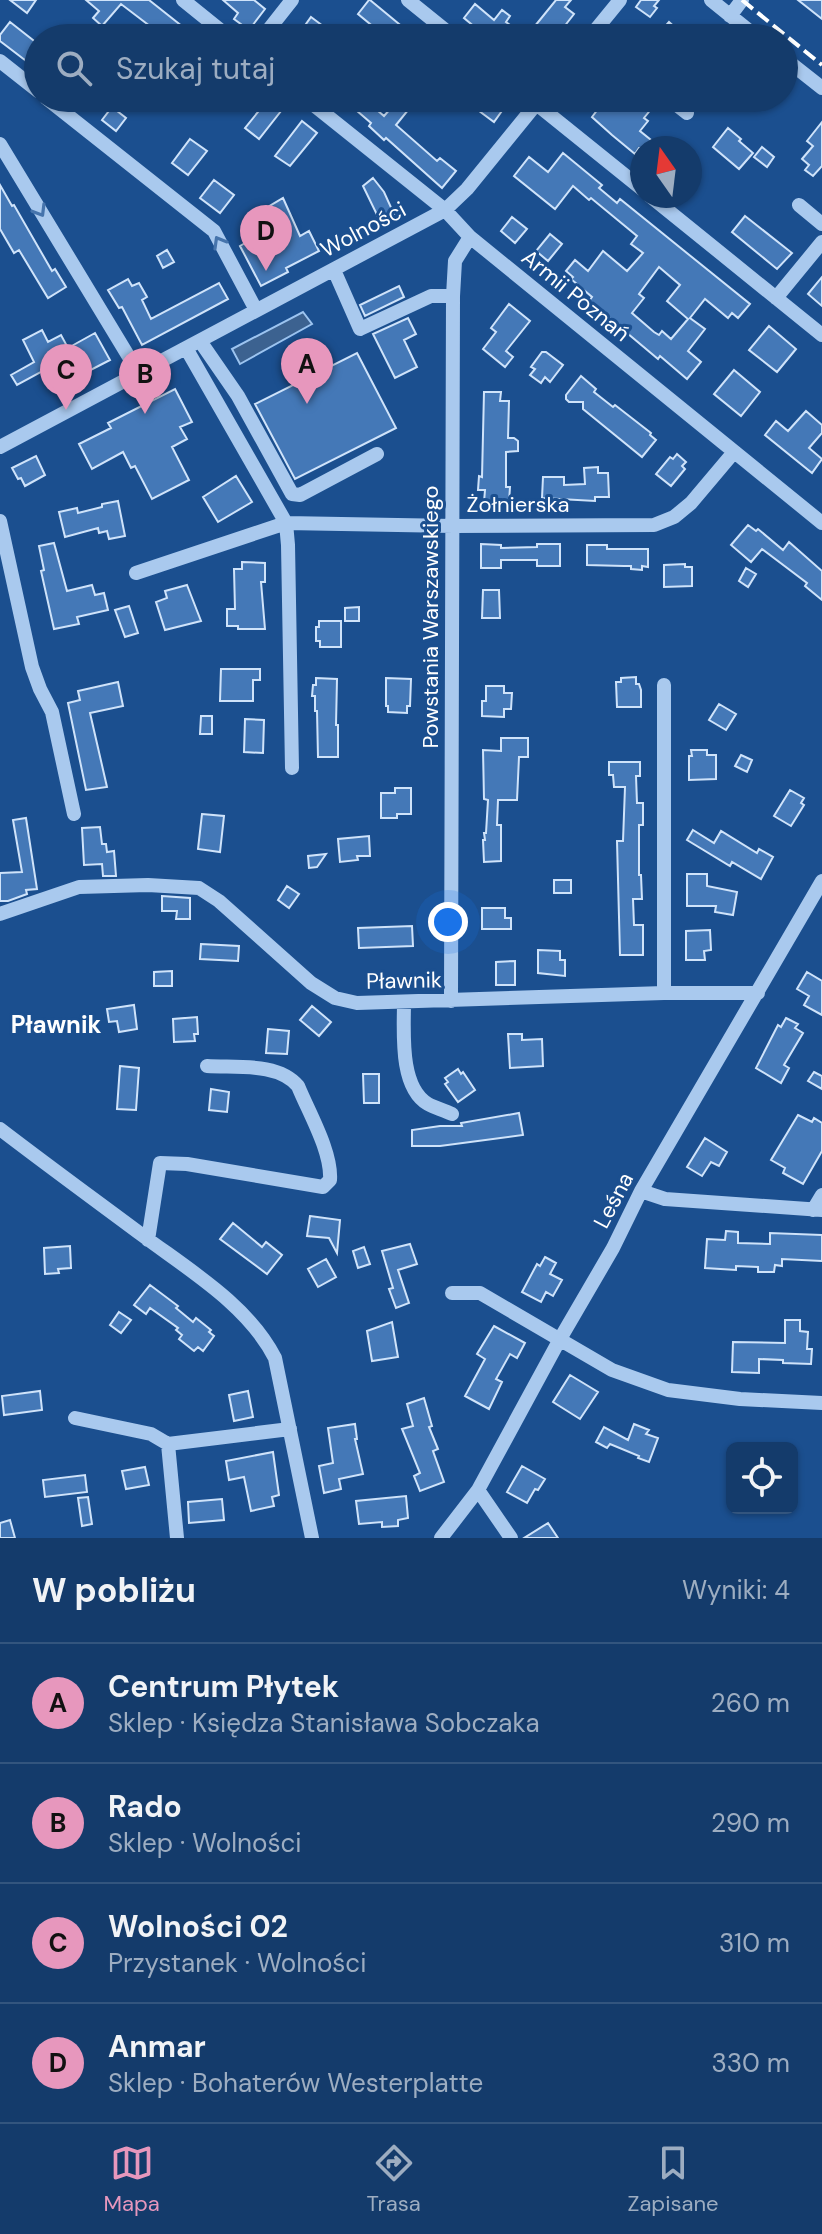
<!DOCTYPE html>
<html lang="pl">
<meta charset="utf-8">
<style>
:root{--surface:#143b6b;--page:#214673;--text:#f1f3f6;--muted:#9dadc1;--line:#33557e;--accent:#e797bd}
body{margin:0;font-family:"DM Sans",sans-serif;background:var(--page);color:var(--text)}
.controls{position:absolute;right:24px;bottom:24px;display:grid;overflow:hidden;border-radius:12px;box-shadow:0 2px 6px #0004}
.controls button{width:72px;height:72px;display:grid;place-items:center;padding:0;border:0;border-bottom:2px solid var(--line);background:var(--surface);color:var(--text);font:40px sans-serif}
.compass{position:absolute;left:630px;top:136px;width:72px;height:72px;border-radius:50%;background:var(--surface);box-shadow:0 2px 6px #0004;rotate:346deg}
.you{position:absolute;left:448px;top:922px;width:28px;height:28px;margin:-20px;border:6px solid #fff;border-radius:50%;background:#1a73e8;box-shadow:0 0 0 12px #1a73e833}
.badge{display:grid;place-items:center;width:52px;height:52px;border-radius:50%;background:var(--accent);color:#111;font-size:26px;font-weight:700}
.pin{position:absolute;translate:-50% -66px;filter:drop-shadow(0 2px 4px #0008)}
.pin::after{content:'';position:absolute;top:42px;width:28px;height:24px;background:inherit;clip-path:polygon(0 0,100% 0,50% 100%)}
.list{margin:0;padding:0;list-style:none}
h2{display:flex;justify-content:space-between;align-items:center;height:104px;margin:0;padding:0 32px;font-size:34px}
h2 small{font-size:26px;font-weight:400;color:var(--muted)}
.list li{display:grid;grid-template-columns:52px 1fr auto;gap:24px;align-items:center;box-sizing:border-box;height:120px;padding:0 32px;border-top:2px solid var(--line)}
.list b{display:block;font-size:30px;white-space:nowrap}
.list p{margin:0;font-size:26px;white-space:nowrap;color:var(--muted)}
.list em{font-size:26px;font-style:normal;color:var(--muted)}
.icon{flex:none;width:44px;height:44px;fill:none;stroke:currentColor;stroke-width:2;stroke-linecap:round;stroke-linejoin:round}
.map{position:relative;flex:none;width:822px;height:1538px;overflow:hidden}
.search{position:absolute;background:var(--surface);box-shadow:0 2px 6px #0004;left:24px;right:24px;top:24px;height:88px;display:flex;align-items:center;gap:20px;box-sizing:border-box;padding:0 28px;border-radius:44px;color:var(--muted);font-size:30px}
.sheet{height:584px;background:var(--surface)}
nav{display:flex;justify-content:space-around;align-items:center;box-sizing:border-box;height:112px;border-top:2px solid var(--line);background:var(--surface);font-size:22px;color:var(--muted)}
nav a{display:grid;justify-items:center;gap:4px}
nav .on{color:var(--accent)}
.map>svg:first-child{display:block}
</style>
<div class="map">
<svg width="822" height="1538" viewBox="0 0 822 1538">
<rect width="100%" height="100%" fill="#1b4f8f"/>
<!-- water -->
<path fill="#3c6290" stroke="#9cc4f0" stroke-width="2" d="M303,312L312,324L240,364L232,349Z"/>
<!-- building -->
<path fill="#4478b7" stroke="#cfe3fa" stroke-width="2" fill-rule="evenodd" d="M10,0H36L27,13Z
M86,0H149L197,38H178L169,31L164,38H149L155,30L121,4L102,26L93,18L99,11Z
M223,0H254L265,9L249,30L234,19L238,13Z
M369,0H370L416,38H387L358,14Z
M556,0H571L565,7L574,14L560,32L568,38H488L464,18L475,4L494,20L502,10L510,16L506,22L526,37Z
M641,0H659L654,6L657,8L650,17L636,7Z
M798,0H822V19Z
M311,17L339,38H296Z
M10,22L38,44V70L0,41V35Z
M669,22L687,38H655Z
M245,98H275L285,106L259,139L245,128L258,112L253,108L255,105Z
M342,98H363L384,116L398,100L409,109L396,125L437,161L440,158L456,171L442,188L386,138L384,140L369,126L371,123Z
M438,98H491L504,108L494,122L463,99L454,110Z
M602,98H614L624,106L631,98H651L646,103L652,108L644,118L648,121L640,131L661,148H639L635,154L612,135L592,117L598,109L595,107Z
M112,107L126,118L116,131L102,120Z
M302,121L317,133L290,166L275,156Z
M822,122V166L813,176L805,170L809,165L802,159L813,146L807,141Z
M728,128L741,139L739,141L753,153L739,169L713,147Z
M190,139L207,151L188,175L172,163Z
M762,147L774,157L767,167L754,157Z
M563,153L602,185L599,188L617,203L620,199L750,304L738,318L732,313L728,318L705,299L690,318L705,329L688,351L701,362L687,379L660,356L658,359L589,301L592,297L571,279L573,277L566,271L575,260L588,271L603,251L627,271L643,253L631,244L637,236L591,198L589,200L573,186L555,209L514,176L529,157L548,172ZM659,267L680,285L667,301L688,319L671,339L662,331L659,335L654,332L632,313L644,298L639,294Z
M373,178L384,192L394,214L380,221L363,186Z
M214,180L234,195L220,213L200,198Z
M0,185L12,206L14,205L52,271L55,269L66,287L48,298L19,250L14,253L0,229Z
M283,198L300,236L309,231L319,251L286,268L288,272L261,286L240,246L255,237L246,220Z
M745,216L792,253L777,269L732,232Z
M512,217L527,229L515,243L501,231Z
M550,234L562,244L548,261L536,251Z
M167,250L174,262L163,268L157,256Z
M822,277V306L808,294Z
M128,279L132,286L139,283L147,297L142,300L151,319L219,283L228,299L142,345L122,307L119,308L108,290Z
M399,286L404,297L365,316L360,305Z
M509,304L530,321L506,351L513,357L505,367L483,349L496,332L491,328Z
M408,318L416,334L404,340L417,367L395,378L373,334Z
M769,326L796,349L777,372L749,350Z
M42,330L48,342L61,335L68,348L95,333L110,360L75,378L77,383L61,392L48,368L17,385L11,375L34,362L23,340Z
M542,352H546L563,365L550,382L545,377L541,383L530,375L535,369L531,367Z
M357,353L396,428L295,479L255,404Z
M734,370L760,392L741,416L714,394Z
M581,376L596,389L594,392L613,407L615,405L651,433L650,435L656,440L642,457L583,409V402H569L566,399V395Z
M175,389L192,422L180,427L187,439L172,447L189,480L152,499L135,466L131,468L123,452L92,469L79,444L111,428L108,423Z
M484,392H501L500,401H509L508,438H514L518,441V451L506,452V487H510L509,502H484L485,490H478L479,476L482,477Z
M806,411L822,425V433L809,448L822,459L812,473L765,435L776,421L788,431Z
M677,454L686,462L682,466L685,469L671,486L656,474L670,457L673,459Z
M36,456L45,475L25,486L21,478L18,479L12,468Z
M598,467V473H608L609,497H595V501L542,498L543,477H564V485L585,484L584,468Z
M236,476L252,502L218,522L203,497Z
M118,501L125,536L109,539L107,531L99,533L98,528L65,537L59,512L77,508L78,513L102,507V504Z
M748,525L756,531L758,529L783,550L789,542L822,571V600L805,586L807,583L762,549L751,562L731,545Z
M54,543L67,591L92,585L95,595L104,593L108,610L77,617L79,624L54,629L41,571L44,570L39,546Z
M481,544L501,545V548L537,547V544H560V566H537V560H501V568H481Z
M587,545H607V549H648V567L642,566V570L631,569V566H624L587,565Z
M242,562L265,563V582H261L265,629H238V626H227V609H235L234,569H242Z
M685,564V567H692V586L664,587V565Z
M746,568L756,574L748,587L739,581Z
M187,585L201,621L165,630L156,602L167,598L165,591Z
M483,590H499L500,618H482Z
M129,606L138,633L125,637L115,610Z
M359,607V621H345V608Z
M319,621H341V647H320V641H316V627H319Z
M221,669H260V680H253V701H220Z
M636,677V684H639L641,690V707H617L616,682H621V678Z
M316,678L337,679L336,725H338V757H318L317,711H315V696H312L313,685H316Z
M386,678L411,679L410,706H407V713L388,712V706H386Z
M118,682L123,706L90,713L107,787L86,790L68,703L80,700L78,691Z
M486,686H504V693H512L511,709H504V717L482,716V701H486Z
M719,704L736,714L726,730L709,720Z
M201,716H212V734H200Z
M245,719L264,720L263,753L244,752Z
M501,738H528V757H519L517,800H498L497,825H501V861L484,862L483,840H485L484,833H486L488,800L484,799L483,750L501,751Z
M691,750H707V755H716V779L689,780V756H692Z
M741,755L752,760L747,772L735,766Z
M609,762H640V776H636L637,803H643V825H639V875H641L642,899H633L634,925H643V955H620L617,841H623L625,787H614L613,775H609Z
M395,788H411V814H397V818H381V793H395Z
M790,790L804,798L801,803L804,805L791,826L774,816Z
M202,814L224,816L220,852L198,849Z
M26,818L37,889L26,890L27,894L8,901H0V873L22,872L13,820Z
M100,827L102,844H106L107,852L114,851L116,876H103L102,864L84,865L82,828Z
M693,830L714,843L721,831L757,853L759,849L773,857L761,879L732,862L730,866L687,840Z
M369,836L370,856H357L358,860L340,862L338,839Z
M326,854L317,867L309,868L308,856Z
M687,874H707V886L737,892L733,915L715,912L716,906H687Z
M554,880H571V893H554Z
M287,886L299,894L289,908L278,900Z
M162,896L190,898V919H176L177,911H162Z
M482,908H505V918H511V929H482Z
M412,926L413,946L359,948L358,928Z
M710,930L711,950L704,951L705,960H686V931Z
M201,944L239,946L238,961L200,959Z
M538,950L560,951V960H565V976L538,973Z
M515,961V985H496V962Z
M172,971V986H154V972Z
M807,972L822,981V1015L804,1005L809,996L797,989Z
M134,1005L137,1029L119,1032L117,1021L109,1022L107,1009Z
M312,1006L331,1022L319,1036L300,1020Z
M197,1017L198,1034H194L195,1041L174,1042L173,1019Z
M786,1018L798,1024L795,1028L803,1033L784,1065L789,1068L781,1083L756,1068L778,1025L781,1027Z
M268,1029L289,1031L287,1054L266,1053Z
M508,1034H522V1040L542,1039L543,1066L510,1068Z
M120,1066L139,1068L136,1110L117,1109Z
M458,1069L461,1074L463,1072L475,1090L458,1102L445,1084L448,1082L445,1078Z
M814,1072L822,1076V1089L808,1081Z
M363,1074H379V1103H364Z
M211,1089L229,1092L227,1112L209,1110Z
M519,1113L523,1135L440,1146H412V1130L440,1126H462L461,1123Z
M798,1115L812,1122L814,1118L822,1123V1151L803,1184L783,1173L785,1168L771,1160Z
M705,1138L727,1152L719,1166L711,1162L702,1176L687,1167Z
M310,1216L340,1220L337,1253L329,1238L307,1236Z
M233,1223L262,1247L266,1242L282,1255L267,1274L220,1239Z
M726,1231L738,1232V1243L770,1244V1233L822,1235V1261L782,1259V1266L775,1265L774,1272H758V1267L736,1266V1270L705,1268L707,1239L725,1240Z
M410,1244L417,1264L398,1270L409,1303L396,1308L389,1289L393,1288L382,1251Z
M70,1246L71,1268L58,1269L59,1273L45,1274L44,1248Z
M364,1247L370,1264L358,1268L353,1251Z
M545,1257L556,1263L550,1274L562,1280L553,1296L546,1292L541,1302L522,1292L537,1264L540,1266Z
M326,1259L336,1277L318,1287L308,1269Z
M150,1285L178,1306L176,1308L193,1322L196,1318L211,1330L209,1332L214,1336L203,1351L198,1347L194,1351L179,1339L182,1335L176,1330L178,1328L150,1308L146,1314L134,1305Z
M119,1312L131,1320L121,1333L110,1325Z
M785,1320H800V1331L808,1332L807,1349H812L811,1364L783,1363V1360L759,1359V1373L732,1372L733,1342L785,1343Z
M392,1322L398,1357L372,1361L367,1331Z
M494,1326L525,1343L517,1358L510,1354L496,1379L502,1382L489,1409L465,1396L485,1359L477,1354Z
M570,1375L598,1392L580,1419L553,1402Z
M40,1391L42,1410L4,1415L2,1396Z
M248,1391L253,1417L234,1421L229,1395Z
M424,1398L432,1426L429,1427L438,1449L433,1451L444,1482L420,1491L414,1476L420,1473L402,1429L413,1426L407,1404Z
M355,1424L357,1439H355L363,1474L339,1479L341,1489L324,1493L319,1466L333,1463L328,1428Z
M634,1424L649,1430L646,1434L658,1438L649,1462L638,1458L639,1456L610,1444L607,1448L596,1442L604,1427L628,1440Z
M273,1452L279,1495L272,1497L274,1506L251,1511L244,1477L229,1480L226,1461Z
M522,1466L545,1479L538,1490L535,1489L527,1503L507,1492Z
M145,1467L149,1485L126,1489L122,1471Z
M85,1475L87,1492L45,1497L43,1480Z
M406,1496L408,1518L398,1520V1526L382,1527V1522L359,1524L356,1501Z
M88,1497L92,1524L82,1526L78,1498Z
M222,1499L224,1520L189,1523L188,1502Z
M10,1520L15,1538H0V1523Z
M548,1523L558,1538H524Z"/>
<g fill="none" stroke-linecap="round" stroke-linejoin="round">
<!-- minor -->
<path stroke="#a9c9ee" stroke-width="14" d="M183,0L230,38
M408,0L455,38
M711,0L758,38
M730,16L742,0
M262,38L292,0
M589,38L620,0
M784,58L822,88
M0,61L38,91
M46,98L214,231L256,310
M305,98L445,210L470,237L822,523
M529,98L642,189
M668,98L687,113
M0,144L138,372
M650,196L822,335
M799,205L822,224
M334,270L360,329L431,296H453
M776,298L822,242
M200,341L238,396L292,494L300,495L377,454
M186,348L286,523L288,545L292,768
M0,447L445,210L467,189L541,98
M0,521L32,667L40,689L52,712L74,814
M136,573L286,523L453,526L654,525L674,517L691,503L734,452
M0,914L79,887L148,885L199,888L219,901L311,983L335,998L357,1003L664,993H758
M664,993V685
M451,1001L453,296L455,261L470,237
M404,1002C404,1031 399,1087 428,1104C435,1108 444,1110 452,1114
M0,1129C47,1165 95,1200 142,1235C189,1270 248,1305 275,1358L312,1538
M641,1191L665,1199L822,1210
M813,1210L822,1195
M148,1240L160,1163L187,1164L323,1187L330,1180C332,1152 309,1113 298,1086C278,1062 236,1068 207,1066
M452,1293H480L612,1370L668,1390L740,1399L822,1403
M75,1418L151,1434L168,1444
M478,1490L511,1538
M177,1538L168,1444L290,1429
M441,1538L478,1490L560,1339L613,1248L641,1191L822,881"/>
<!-- rail -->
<path stroke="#fff" stroke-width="4" stroke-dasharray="14 6" stroke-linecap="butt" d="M742,0L822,65"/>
</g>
<!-- one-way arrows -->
<defs><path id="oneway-chevron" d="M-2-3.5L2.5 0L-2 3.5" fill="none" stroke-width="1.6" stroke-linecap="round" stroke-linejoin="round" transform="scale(2)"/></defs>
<g stroke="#4674ac">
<use href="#oneway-chevron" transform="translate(40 211) rotate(59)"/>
<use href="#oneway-chevron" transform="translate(219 242) rotate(-120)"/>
</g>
<g text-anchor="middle" stroke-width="6" stroke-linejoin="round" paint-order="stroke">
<!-- street labels -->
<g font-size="22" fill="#fff" stroke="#1b4f8f">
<text transform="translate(363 229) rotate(-28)" y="8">Wolności</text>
<text transform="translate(576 295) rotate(39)" y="8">Armii Poznań</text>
<text x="518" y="512">Żołnierska</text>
<text transform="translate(430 617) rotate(-90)" y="8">Powstania Warszawskiego</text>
<text transform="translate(404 980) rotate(-1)" y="8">Pławnik</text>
<text transform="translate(613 1200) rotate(-62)" y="8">Leśna</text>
</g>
<!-- neighbourhood labels -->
<g font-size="24" font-weight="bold" fill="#fff" stroke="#1b4f8f">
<text x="56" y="1033">Pławnik</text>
</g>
</g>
</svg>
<div class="controls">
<button><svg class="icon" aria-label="locate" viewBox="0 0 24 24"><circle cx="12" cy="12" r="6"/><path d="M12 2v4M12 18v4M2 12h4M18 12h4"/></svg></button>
</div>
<svg class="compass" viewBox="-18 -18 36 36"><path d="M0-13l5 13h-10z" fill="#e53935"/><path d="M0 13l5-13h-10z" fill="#9dadc1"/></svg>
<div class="you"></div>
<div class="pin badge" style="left:307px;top:404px">A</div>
<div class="pin badge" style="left:145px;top:414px">B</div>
<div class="pin badge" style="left:66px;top:410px">C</div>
<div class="pin badge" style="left:266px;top:271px">D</div>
<div class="search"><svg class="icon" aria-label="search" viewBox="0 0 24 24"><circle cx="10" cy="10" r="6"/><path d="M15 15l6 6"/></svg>Szukaj tutaj</div>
</div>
<section class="sheet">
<h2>W pobliżu<small>Wyniki: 4</small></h2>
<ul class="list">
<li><span class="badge">A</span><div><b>Centrum Płytek</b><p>Sklep · Księdza Stanisława Sobczaka</p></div><em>260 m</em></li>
<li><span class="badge">B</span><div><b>Rado</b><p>Sklep · Wolności</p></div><em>290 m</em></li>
<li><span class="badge">C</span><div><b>Wolności 02</b><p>Przystanek · Wolności</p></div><em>310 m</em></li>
<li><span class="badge">D</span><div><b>Anmar</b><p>Sklep · Bohaterów Westerplatte</p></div><em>330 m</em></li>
</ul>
</section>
<nav>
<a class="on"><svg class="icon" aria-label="map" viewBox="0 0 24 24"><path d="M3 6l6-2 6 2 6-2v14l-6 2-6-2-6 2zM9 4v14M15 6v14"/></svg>Mapa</a>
<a><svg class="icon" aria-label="directions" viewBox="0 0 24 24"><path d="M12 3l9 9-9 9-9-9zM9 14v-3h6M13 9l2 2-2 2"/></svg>Trasa</a>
<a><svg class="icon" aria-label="saved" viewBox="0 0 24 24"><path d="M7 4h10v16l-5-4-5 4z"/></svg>Zapisane</a>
</nav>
